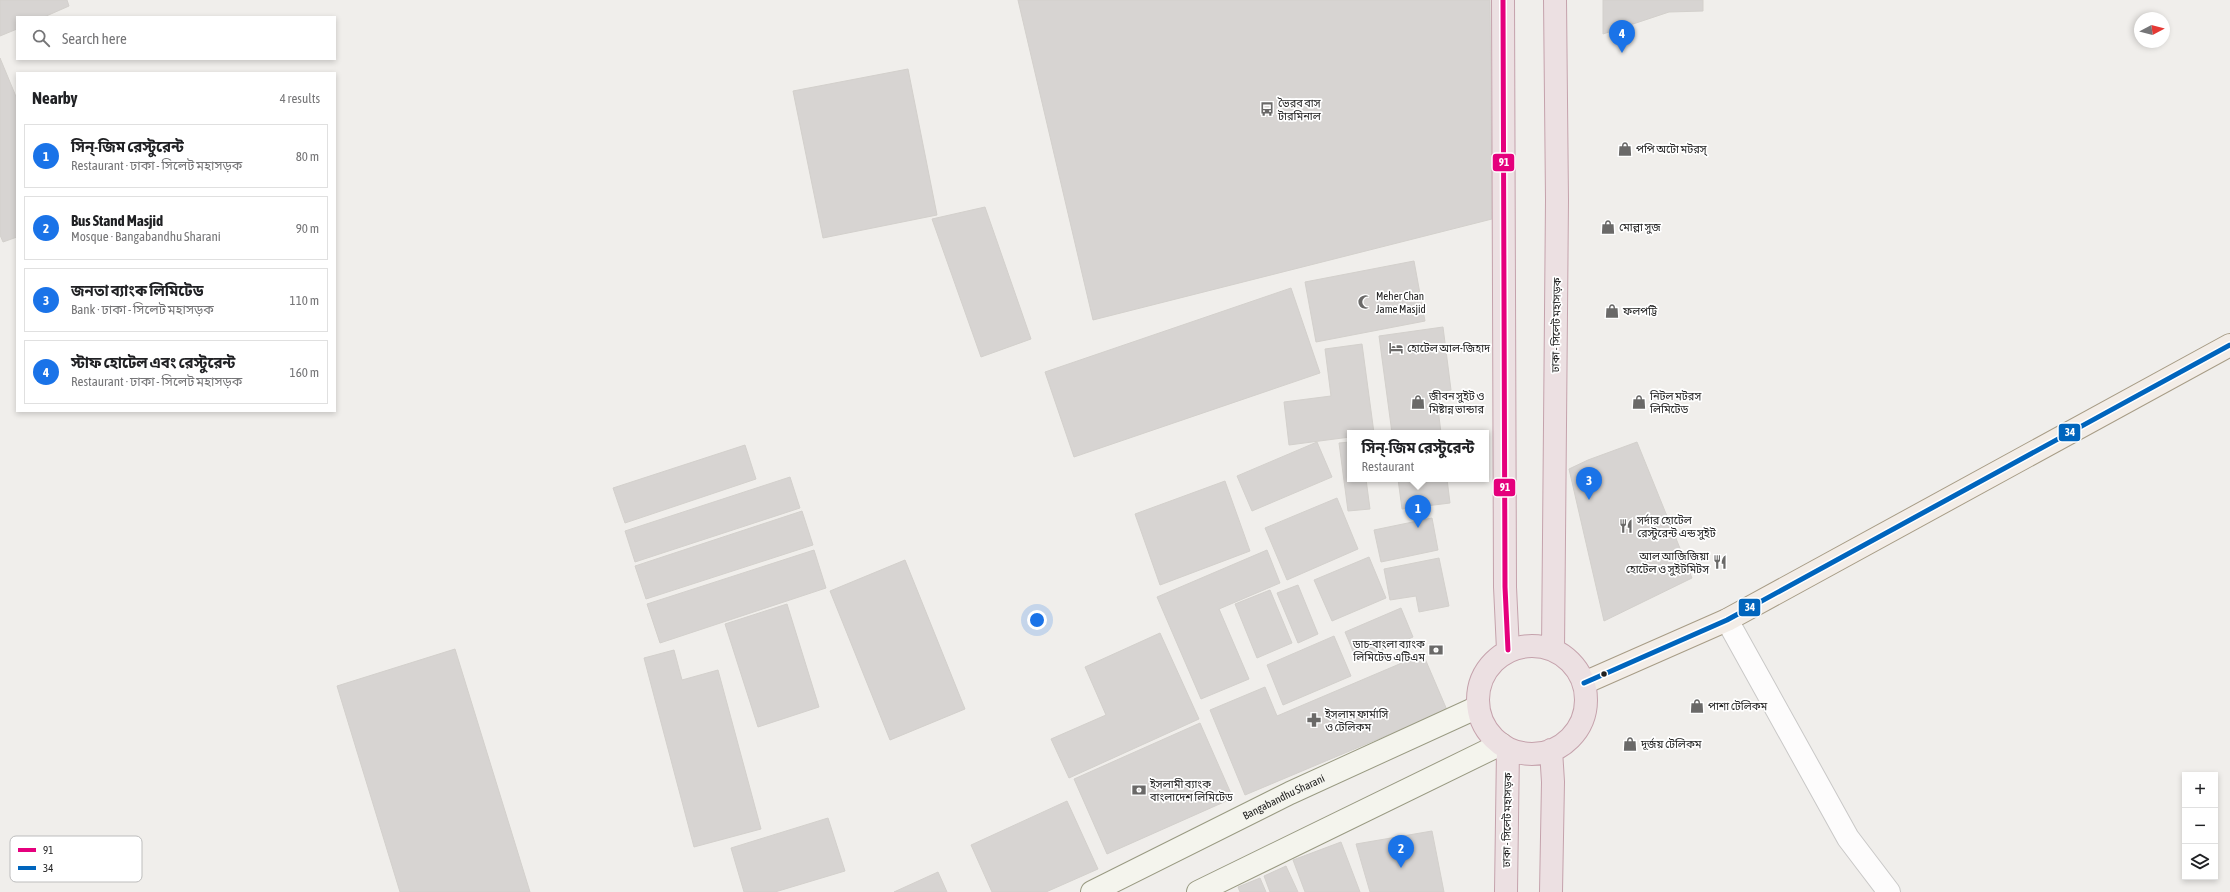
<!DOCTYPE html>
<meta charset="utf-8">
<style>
:root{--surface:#fff;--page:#f6f6f6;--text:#202124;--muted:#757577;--line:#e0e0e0;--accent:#1a73e8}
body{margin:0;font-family:"Asap Condensed","Noto Sans Bengali",sans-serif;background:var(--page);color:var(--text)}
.controls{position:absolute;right:12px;bottom:12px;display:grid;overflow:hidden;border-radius:0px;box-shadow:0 2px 6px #0003}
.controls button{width:36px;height:36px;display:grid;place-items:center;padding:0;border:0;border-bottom:1px solid var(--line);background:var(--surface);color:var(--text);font:20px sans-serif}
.compass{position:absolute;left:2134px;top:12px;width:36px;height:36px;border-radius:50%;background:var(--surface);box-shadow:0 2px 6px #0003;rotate:83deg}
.you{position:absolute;left:1037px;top:620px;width:14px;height:14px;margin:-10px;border:3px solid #fff;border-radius:50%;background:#1a73e8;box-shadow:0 0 0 6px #1a73e833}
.badge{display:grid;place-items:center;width:26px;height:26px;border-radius:50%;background:var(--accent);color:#fff;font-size:13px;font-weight:700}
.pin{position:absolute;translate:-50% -33px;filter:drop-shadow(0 1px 2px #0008)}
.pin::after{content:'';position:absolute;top:21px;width:14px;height:12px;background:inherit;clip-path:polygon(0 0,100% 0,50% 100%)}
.popup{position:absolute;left:1347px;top:430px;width:142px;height:52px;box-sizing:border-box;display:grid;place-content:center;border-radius:0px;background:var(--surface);filter:drop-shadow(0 1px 3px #0005);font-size:13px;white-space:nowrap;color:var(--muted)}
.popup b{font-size:15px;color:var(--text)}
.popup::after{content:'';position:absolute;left:50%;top:100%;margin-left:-8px;border:8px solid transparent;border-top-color:var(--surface)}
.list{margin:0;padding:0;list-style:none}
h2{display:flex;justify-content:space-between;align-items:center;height:52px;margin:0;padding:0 16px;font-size:17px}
h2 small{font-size:13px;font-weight:400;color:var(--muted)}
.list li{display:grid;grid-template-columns:26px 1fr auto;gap:12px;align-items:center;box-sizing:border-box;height:64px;margin:0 8px 8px;padding:0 8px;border:1px solid var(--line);border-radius:0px}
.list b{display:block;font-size:15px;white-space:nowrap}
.list p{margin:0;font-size:13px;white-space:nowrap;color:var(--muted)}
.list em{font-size:13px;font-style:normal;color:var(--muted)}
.icon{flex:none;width:22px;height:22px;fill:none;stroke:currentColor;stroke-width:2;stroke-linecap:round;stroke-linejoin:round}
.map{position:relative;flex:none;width:2230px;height:892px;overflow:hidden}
.search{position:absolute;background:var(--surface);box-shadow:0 2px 6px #0003;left:16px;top:16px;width:320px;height:44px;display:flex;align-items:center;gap:10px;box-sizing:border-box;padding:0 14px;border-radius:0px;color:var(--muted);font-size:15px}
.panel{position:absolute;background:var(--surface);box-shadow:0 2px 6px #0003;left:16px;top:72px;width:320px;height:340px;border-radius:0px}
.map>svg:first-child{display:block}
</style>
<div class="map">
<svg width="2230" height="892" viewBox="0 0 2230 892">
<rect width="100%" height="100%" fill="#f0eeeb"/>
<!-- building -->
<path fill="#d7d4d2" stroke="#d3d0cc" d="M0,0H67L69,6L44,17H17V29L0,36Z
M1018,0H1490L1492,219L1093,320Z
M1603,0H1703V11L1669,12L1603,34Z
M0,58L17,99V237L3,242L0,235Z
M908,69L937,215L823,238L793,91Z
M985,207L1031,339L981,357L932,219Z
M1414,261L1425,321L1316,342L1305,282Z
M1291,288L1320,373L1074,457L1045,372Z
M1443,327L1451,390L1436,392L1441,433H1392L1379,336Z
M1362,344L1374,433H1350V437L1289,445L1284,402L1331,396L1325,349Z
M1317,442L1332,477L1252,511L1237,476Z
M1350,442V479H1366L1370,509L1348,511L1339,443Z
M1637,442L1692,578L1604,621L1569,469L1588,460Z
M745,445L756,479L625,523L613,488Z
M790,477L800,508L635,562L625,531Z
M1398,479H1447L1450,503L1402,509Z
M1225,481L1250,551L1160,585L1135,514Z
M1337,498L1358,549L1287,580L1265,528Z
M802,511L813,545L646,599L635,566Z
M1432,518L1438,550L1381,562L1374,530Z
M814,550L826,588L660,643L647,604Z
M1267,550L1280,583L1219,609L1249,679L1201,699L1157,597Z
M1369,557L1386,598L1332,621L1314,580Z
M1439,558L1449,606L1419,612L1416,596L1390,600L1384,569Z
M905,560L965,709L890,740L830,591Z
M1298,585L1318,634L1298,643L1277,593Z
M1270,590L1292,643L1257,658L1235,604Z
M787,604L819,707L758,727L725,624Z
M1401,608L1413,637L1357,661L1345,632Z
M1160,633L1199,719L1069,778L1051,739L1106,715L1085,667Z
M1334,636L1351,676L1283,705L1267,665Z
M455,649L530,892H400L337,686Z
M674,650L682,680L718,670L761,829L694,847L644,658Z
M1423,654L1447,710L1245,795L1210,710L1265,687L1277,716Z
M1200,723L1233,798L1107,854L1074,779Z
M1067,801L1098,869L1046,892H992L971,845Z
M828,818L845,871L775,892H744L731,848Z
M1432,831L1444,892H1370L1356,844Z
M1341,842L1360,892H1305L1293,860Z
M1286,866L1298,892H1270L1264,876Z
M938,872L947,892H894Z
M1260,878L1266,892H1240L1238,887Z"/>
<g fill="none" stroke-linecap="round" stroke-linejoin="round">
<defs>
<path id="street" d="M1727,620L1848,838L1889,892"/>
<g id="secondary">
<path id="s1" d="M1092,892L1290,793L1478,707"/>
<path d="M1198,892L1501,744"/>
</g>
<path id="primary" d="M1584,683L1727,620L2230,345"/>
<path id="highway" d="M1503,0L1505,587L1508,650
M1478 700a54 54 0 1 1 108 0a54 54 0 1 1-108 0Z
M1553,650L1557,200L1555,0
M1551,750L1553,782L1551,892
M1506,892L1508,749"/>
</defs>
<!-- street casing -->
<use href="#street" stroke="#c9c8c7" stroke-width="24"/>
<!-- secondary casing -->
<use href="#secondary" stroke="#999a82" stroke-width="24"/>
<!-- primary casing -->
<use href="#primary" stroke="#a79c86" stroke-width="24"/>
<!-- highway casing -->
<use href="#highway" stroke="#c5a2ac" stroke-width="24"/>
<!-- street -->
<use href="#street" stroke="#fdfcfc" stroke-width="22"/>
<!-- secondary -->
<use href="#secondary" stroke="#f4f4ed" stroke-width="22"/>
<!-- primary -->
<use href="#primary" stroke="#f3ede7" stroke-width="22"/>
<!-- highway -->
<use href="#highway" stroke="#ece0e2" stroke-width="22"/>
<defs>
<path id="bus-1" d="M1503,0L1505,587L1508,650"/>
<path id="bus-2" d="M1584,683L1727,620L2230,345"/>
</defs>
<!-- bus-1 casing -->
<use href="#bus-1" stroke="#fff" stroke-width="8"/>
<!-- bus-2 casing -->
<use href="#bus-2" stroke="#fff" stroke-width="8"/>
<!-- bus-1 -->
<use href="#bus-1" stroke="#e5007d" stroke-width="5"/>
<!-- bus-2 -->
<use href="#bus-2" stroke="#0065bd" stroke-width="5"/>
</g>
<!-- icons -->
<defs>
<symbol id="bus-bare" viewBox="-9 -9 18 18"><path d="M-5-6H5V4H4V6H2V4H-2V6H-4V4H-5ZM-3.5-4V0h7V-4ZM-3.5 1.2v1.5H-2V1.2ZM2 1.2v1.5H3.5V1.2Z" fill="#6a6968" stroke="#fff" stroke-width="2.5" paint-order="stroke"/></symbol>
<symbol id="shop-bare" viewBox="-9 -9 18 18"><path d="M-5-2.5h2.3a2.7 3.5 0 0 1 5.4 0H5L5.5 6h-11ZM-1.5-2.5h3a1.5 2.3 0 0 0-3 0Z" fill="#6a6968" stroke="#fff" stroke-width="2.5" paint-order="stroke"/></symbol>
<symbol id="mosque-bare" viewBox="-9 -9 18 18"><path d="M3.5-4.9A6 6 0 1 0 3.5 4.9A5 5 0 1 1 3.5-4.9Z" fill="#6a6968" stroke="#fff" stroke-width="2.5" paint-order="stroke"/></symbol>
<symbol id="hotel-bare" viewBox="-9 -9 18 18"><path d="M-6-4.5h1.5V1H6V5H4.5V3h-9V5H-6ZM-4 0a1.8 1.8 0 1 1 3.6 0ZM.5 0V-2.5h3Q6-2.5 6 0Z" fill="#6a6968" stroke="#fff" stroke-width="2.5" paint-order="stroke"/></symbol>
<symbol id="restaurant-bare" viewBox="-9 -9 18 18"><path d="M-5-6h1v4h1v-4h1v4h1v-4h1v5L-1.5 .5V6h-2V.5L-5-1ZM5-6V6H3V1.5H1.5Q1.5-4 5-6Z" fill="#6a6968" stroke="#fff" stroke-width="2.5" paint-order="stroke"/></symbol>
<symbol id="bank-bare" viewBox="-9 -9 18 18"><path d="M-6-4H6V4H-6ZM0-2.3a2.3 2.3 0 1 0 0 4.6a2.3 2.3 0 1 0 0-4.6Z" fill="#6a6968" stroke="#fff" stroke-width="2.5" paint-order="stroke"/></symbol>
<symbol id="pharmacy-bare" viewBox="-9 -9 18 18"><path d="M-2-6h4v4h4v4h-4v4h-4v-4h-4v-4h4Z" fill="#6a6968" stroke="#fff" stroke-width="2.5" paint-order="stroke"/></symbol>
</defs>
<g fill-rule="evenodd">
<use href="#bus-bare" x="1257" y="99" width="20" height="20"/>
<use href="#shop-bare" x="1615" y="139" width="20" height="20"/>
<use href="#shop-bare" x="1598" y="217" width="20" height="20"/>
<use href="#mosque-bare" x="1355" y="292" width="20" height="20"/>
<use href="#shop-bare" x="1602" y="301" width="20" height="20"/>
<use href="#hotel-bare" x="1386" y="338" width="20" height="20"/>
<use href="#shop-bare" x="1408" y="392" width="20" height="20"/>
<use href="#shop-bare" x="1629" y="392" width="20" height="20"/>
<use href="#restaurant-bare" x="1616" y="516" width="20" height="20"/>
<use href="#restaurant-bare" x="1710" y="552" width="20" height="20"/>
<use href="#bank-bare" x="1426" y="640" width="20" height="20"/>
<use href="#shop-bare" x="1687" y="696" width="20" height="20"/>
<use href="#pharmacy-bare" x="1304" y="710" width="20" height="20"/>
<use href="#shop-bare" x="1620" y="734" width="20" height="20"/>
<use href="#bank-bare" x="1129" y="780" width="20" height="20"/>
</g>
<!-- markers -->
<circle fill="#222" stroke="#fff" stroke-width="1.5" cx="1604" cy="674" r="3.5"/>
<g text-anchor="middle" stroke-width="3.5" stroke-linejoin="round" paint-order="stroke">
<!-- poi labels -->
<g font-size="11" fill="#222" stroke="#fff" text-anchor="start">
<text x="1278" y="107">ভৈরব বাস<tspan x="1278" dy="13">টারমিনাল</tspan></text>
<text x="1636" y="153">পপি অটো মটরস্</text>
<text x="1619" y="231">মোল্লা সুজ</text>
<text x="1376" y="300">Meher Chan<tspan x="1376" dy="13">Jame Masjid</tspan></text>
<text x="1623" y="315">ফলপট্টি</text>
<text x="1407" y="352">হোটেল আল-জিহাদ</text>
<text x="1429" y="400">জীবন সুইট ও<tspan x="1429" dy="13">মিষ্টান্ন ভান্ডার</tspan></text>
<text x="1650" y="400">নিটল মটরস<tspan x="1650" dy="13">লিমিটেড</tspan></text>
<text x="1637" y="524">সর্দার হোটেল<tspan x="1637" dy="13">রেস্টুরেন্ট এন্ড সুইট</tspan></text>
<text x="1709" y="560" text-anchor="end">আল আজিজিয়া<tspan x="1709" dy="13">হোটেল ও সুইটমিটস</tspan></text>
<text x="1425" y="648" text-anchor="end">ডাচ-বাংলা ব্যাংক<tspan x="1425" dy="13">লিমিটেড এটিএম</tspan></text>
<text x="1708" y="710">পাশা টেলিকম</text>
<text x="1325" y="718">ইসলাম ফার্মাসি<tspan x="1325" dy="13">ও টেলিকম</tspan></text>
<text x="1641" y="748">দূর্জয় টেলিকম</text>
<text x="1150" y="788">ইসলামী ব্যাংক<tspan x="1150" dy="13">বাংলাদেশ লিমিটেড</tspan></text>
</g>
<!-- street labels -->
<g font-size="11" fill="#222" stroke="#fff">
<text transform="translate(1556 325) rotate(-89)" y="4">ঢাকা - সিলেট মহাসড়ক</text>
<text dy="4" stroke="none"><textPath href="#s1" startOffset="214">Bangabandhu Sharani</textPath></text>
<text transform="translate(1507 820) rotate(-89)" y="4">ঢাকা - সিলেট মহাসড়ক</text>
</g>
</g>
<!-- legend -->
<rect x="10" y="836" width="132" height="46" rx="6" fill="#fff" stroke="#bdbdbd" stroke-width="1"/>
<rect x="18" y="848" width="18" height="4" fill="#e5007d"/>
<rect x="18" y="866" width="18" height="4" fill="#0065bd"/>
<g font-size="11" fill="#222">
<text x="43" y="854">91</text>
<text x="43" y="872">34</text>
</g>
<g stroke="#fff" stroke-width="1.5">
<rect x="1492" y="153" width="23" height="19" rx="4" fill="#e5007d"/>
<rect x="2058" y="423" width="23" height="19" rx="4" fill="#0065bd"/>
<rect x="1493" y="478" width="23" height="19" rx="4" fill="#e5007d"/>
<rect x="1738" y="598" width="23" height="19" rx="4" fill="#0065bd"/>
</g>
<g font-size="11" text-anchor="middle" font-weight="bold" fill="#fff">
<text x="1504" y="166">91</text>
<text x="2070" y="436">34</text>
<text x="1505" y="491">91</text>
<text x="1750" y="611">34</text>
</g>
</svg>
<div class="controls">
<button>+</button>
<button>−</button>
<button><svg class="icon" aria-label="layers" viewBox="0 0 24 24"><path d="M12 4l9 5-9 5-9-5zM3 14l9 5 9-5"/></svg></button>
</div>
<svg class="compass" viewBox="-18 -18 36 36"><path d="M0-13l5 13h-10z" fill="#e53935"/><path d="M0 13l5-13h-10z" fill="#757577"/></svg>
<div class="you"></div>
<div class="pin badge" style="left:1418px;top:528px">1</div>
<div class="popup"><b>সিন্-জিম রেস্টুরেন্ট</b>Restaurant</div>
<div class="pin badge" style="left:1401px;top:868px">2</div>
<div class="pin badge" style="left:1589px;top:500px">3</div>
<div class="pin badge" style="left:1622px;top:53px">4</div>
<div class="search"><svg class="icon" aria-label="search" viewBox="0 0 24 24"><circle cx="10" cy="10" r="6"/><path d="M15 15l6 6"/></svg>Search here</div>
<section class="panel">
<h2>Nearby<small>4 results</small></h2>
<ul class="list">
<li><span class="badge">1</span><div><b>সিন্-জিম রেস্টুরেন্ট</b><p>Restaurant · ঢাকা - সিলেট মহাসড়ক</p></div><em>80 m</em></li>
<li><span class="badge">2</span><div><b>Bus Stand Masjid</b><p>Mosque · Bangabandhu Sharani</p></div><em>90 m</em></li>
<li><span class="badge">3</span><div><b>জনতা ব্যাংক লিমিটেড</b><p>Bank · ঢাকা - সিলেট মহাসড়ক</p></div><em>110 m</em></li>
<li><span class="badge">4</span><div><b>স্টাফ হোটেল এবং রেস্টুরেন্ট</b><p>Restaurant · ঢাকা - সিলেট মহাসড়ক</p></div><em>160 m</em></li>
</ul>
</section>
</div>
